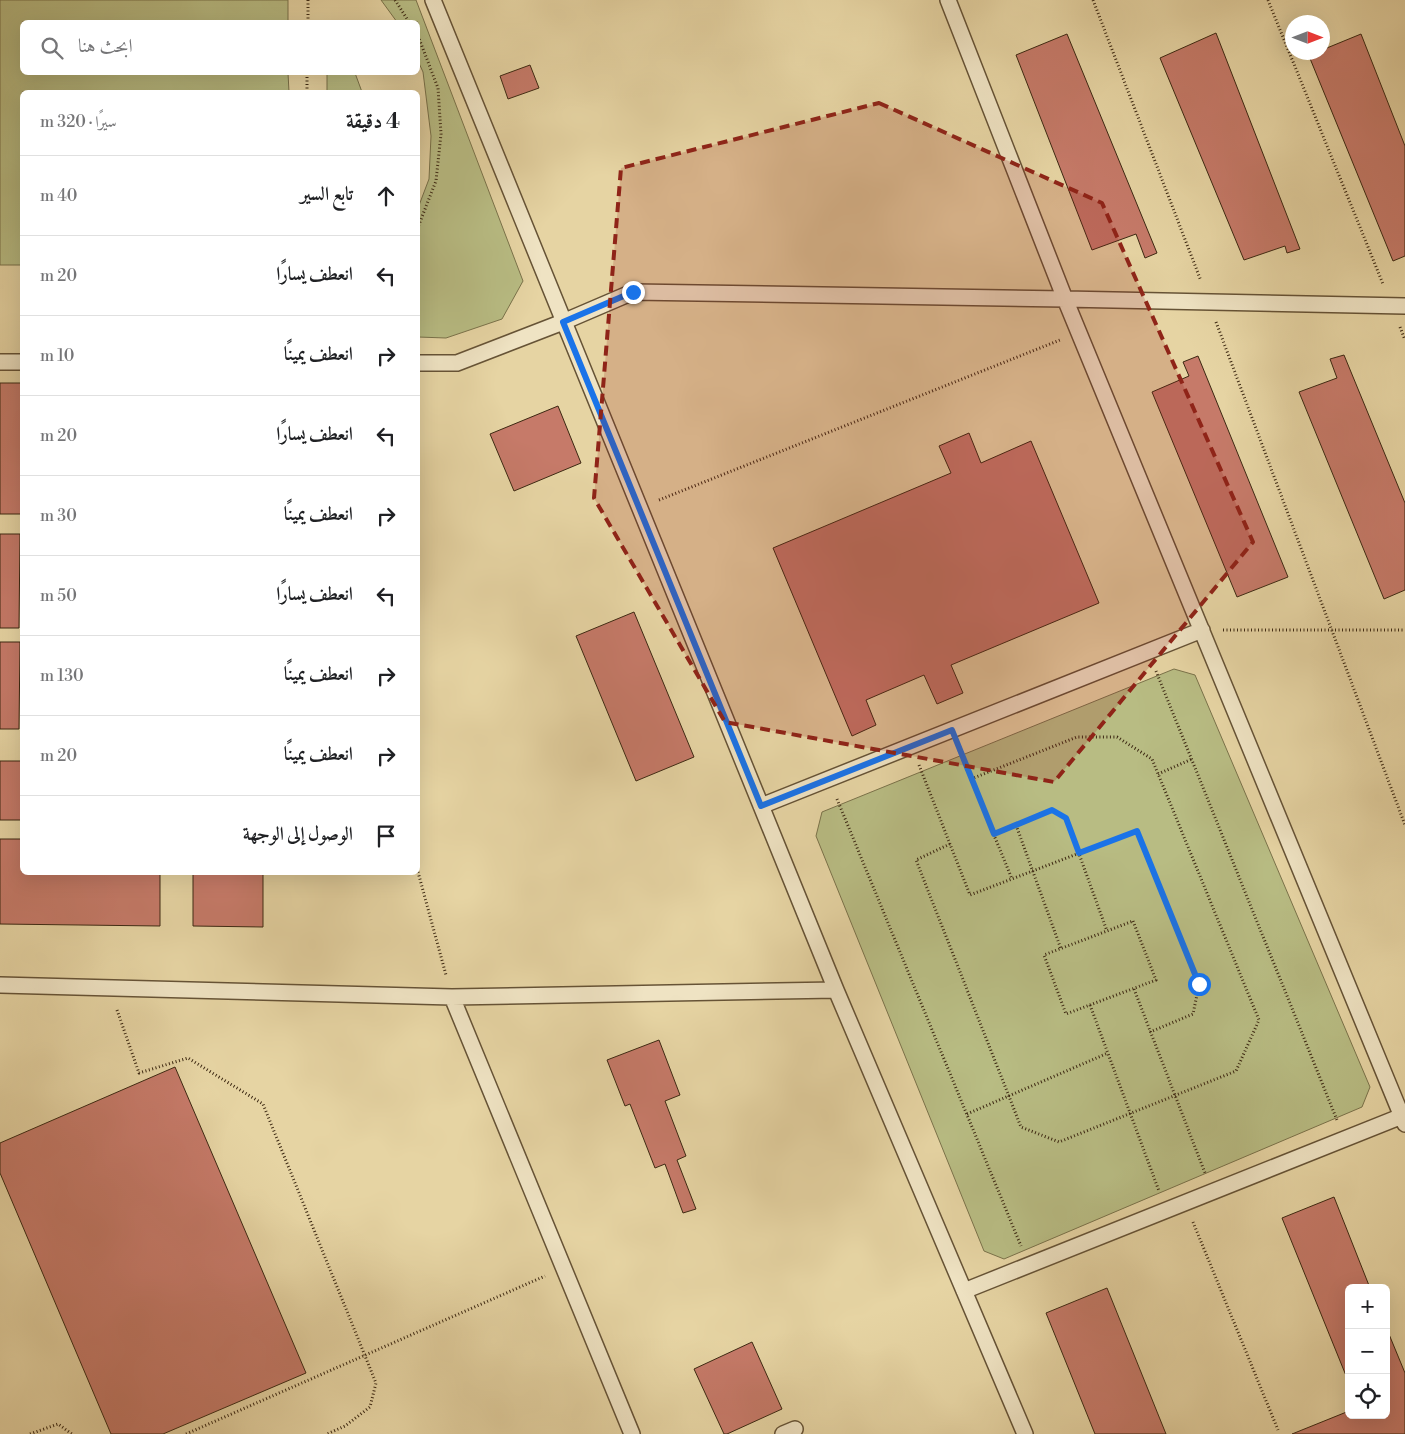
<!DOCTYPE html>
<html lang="ar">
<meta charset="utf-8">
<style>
:root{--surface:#fff;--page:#f2f2f2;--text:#202124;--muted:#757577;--line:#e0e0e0}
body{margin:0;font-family:"Libre Bodoni",Amiri,serif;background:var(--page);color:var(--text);direction:rtl}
.controls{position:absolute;right:15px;bottom:15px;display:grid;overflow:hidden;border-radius:8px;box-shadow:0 5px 20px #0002}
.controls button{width:45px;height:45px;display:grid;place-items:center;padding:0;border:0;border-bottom:1px solid var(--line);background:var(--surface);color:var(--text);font:25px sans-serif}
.compass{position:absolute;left:1285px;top:15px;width:45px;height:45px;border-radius:50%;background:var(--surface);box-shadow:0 5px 20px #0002;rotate:90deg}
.stop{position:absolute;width:15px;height:15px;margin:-11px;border:4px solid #1a73e8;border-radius:50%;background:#fff}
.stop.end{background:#1a73e8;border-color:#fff;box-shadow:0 1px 5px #0008}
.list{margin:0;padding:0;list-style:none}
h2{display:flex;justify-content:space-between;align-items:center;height:65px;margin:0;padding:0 20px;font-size:21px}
h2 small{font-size:16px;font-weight:400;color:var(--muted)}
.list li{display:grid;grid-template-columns:32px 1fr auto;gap:15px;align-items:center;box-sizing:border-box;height:80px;padding:0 20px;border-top:1px solid var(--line)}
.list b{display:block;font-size:19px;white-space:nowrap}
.list em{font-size:16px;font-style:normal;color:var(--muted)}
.icon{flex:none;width:28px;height:28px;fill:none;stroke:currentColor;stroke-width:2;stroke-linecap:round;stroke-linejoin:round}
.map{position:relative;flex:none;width:1405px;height:1434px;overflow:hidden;direction:ltr}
.search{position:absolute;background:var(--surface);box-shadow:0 5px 20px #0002;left:20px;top:20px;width:400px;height:55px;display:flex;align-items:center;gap:12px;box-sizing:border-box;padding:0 18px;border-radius:8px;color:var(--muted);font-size:19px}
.panel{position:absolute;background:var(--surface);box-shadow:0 5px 20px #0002;left:20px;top:90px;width:400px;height:785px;border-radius:8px;direction:rtl}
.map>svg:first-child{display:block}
</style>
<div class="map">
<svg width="1405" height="1434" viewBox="0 0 1405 1434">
<rect width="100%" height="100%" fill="#e6d4a3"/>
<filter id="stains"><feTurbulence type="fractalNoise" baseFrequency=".004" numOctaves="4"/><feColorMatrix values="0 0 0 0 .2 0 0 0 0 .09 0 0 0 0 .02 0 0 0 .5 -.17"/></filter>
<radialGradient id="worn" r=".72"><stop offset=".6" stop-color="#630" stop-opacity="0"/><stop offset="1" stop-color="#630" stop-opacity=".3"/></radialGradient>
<!-- green -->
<path fill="#b8bc83" stroke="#7a724a" d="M0,0H288V22H22V72L288,73L289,92H22V265H0Z
M381,0H416L523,281L502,319L446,338L418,337V208L429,179L431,136L423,72L418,61V22H397Z
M327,73H355L362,92H327Z
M1174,669L1195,675L1370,1087L1362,1107L1004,1259L984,1251L816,836L822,812Z"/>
<!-- building -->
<path fill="#c67a69" stroke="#3c2812" d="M1216,33L1300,249L1287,253L1285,246L1244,260L1160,58Z
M1067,34L1157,253L1145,258L1136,234L1092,250L1016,55Z
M1361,34L1405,146V256L1393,261L1309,56L1317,52H1322V50Z
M530,65L539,88L508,99L500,76Z
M1344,355L1405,503V590L1384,599L1299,392L1337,378L1330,359Z
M1198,356L1288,577L1237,597L1152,392L1189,376L1183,362Z
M0,383H22V514H0Z
M558,406L581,463L514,491L490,434Z
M969,433L981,463L1031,441L1099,603L951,665L963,693L937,704L924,675L866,700L876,725L852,736L773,548L951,473L939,446Z
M0,534H20L19,628H0Z
M634,612L694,757L636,781L576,636Z
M0,642H20L19,729H0Z
M0,761H22V820H0Z
M0,839H22V872H160V926L0,924Z
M193,872H263V927L193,926Z
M659,1040L680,1095L665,1101L686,1156L677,1160L696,1209L683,1213L665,1164L655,1168L630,1104L625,1106L607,1060Z
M175,1067L306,1373L163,1434H111L0,1173V1143Z
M1334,1197L1370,1288H1349V1383L1282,1218Z
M1107,1288L1166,1434H1095L1046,1313Z
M1386,1327L1405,1373V1434H1292L1349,1411V1415H1386Z
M752,1342L782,1409L727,1434H724L694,1369Z"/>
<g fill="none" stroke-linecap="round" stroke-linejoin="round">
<defs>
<path id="lane" d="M433,0L836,990L1025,1434
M948,0L1065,299L1405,1124
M0,362H22
M418,363H457L563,322L633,292L1065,299L1405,306
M761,806L1202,630
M0,985L452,997L836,990
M452,997L632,1434
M964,1291L1402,1116
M783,1434L795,1429"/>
</defs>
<!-- lane casing -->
<use href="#lane" stroke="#665336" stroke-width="18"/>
<!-- path -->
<path stroke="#3c2812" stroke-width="3" stroke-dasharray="1 2.5" stroke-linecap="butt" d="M395,0L409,22
M1093,0L1201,281
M1268,0L1383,284
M308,22V0
M418,36L438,88L441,134L436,181L418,227
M307,92V72
M1216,322L1405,825
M1400,327L1405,340
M659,500L1060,340
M1223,630H1405
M1156,671L1337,1120
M959,750L1012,879
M919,765L970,895L1137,831L1199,985L1193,1014L1150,1032
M1158,774L1192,759
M837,799L1021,1246
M1016,825L1061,949
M994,835L1052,810L1066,818L1107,931
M950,844L916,860L1021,1127L1059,1142L1236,1071L1259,1020L1152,759L1117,737H1077L971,779
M418,872L446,975
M1133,921L1156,980L1066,1014L1044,955Z
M1134,989L1205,1173
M1090,1005L1159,1191
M117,1010L139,1073L188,1058L263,1104L376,1383L370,1407L345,1426L327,1434
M967,1114L1108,1053
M1193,1222L1278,1430
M30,1434L58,1424L72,1434
M186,1434L545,1276"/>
<!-- lane -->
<use href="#lane" stroke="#efe3c3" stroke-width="15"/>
</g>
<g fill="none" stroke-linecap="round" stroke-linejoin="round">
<!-- route -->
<path stroke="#1a73e8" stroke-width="6" d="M633,292L563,322L761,806L952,730L994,834L1052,810L1066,818L1079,853L1137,831L1199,984"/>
</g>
<!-- marked area -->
<path fill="#8f2418" fill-opacity="0.2" stroke="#8f2418" stroke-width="4" stroke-dasharray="10 6" stroke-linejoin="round" d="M879,103L1102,203L1253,542L1054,782L725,722L594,498L621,168Z"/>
<rect width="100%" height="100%" filter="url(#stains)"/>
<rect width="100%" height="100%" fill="url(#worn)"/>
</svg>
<div class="controls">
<button>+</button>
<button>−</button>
<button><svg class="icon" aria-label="locate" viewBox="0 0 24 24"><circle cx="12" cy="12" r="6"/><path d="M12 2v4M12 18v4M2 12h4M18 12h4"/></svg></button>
</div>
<svg class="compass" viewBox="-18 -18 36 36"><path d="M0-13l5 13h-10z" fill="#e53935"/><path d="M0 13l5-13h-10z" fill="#757577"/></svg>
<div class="stop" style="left:1199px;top:984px"></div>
<div class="stop end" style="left:633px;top:292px"></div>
<div class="search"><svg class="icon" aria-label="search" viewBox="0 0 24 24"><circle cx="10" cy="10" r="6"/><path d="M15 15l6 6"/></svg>ابحث هنا</div>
<section class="panel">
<h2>4 دقيقة<small>سيرًا · 320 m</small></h2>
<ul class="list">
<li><svg class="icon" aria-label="ahead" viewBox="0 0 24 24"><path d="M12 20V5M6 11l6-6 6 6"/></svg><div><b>تابع السير</b></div><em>40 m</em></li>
<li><svg class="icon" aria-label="left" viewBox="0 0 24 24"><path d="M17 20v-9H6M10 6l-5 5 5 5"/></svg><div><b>انعطف يسارًا</b></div><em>20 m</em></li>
<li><svg class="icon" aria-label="right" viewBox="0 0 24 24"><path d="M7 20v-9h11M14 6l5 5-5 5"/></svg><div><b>انعطف يمينًا</b></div><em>10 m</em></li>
<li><svg class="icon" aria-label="left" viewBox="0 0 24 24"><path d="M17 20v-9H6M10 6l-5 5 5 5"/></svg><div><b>انعطف يسارًا</b></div><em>20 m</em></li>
<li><svg class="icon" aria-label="right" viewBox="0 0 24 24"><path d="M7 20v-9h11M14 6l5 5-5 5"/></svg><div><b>انعطف يمينًا</b></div><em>30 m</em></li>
<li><svg class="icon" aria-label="left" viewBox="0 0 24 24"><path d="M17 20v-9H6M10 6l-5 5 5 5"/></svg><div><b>انعطف يسارًا</b></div><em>50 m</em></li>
<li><svg class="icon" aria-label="right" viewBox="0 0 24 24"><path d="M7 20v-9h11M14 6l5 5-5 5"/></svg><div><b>انعطف يمينًا</b></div><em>130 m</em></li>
<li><svg class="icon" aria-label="right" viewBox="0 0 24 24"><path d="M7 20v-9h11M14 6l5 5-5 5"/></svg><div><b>انعطف يمينًا</b></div><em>20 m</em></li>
<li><svg class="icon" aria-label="arrive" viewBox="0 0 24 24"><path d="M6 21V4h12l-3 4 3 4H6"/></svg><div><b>الوصول إلى الوجهة</b></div></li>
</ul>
</section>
</div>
